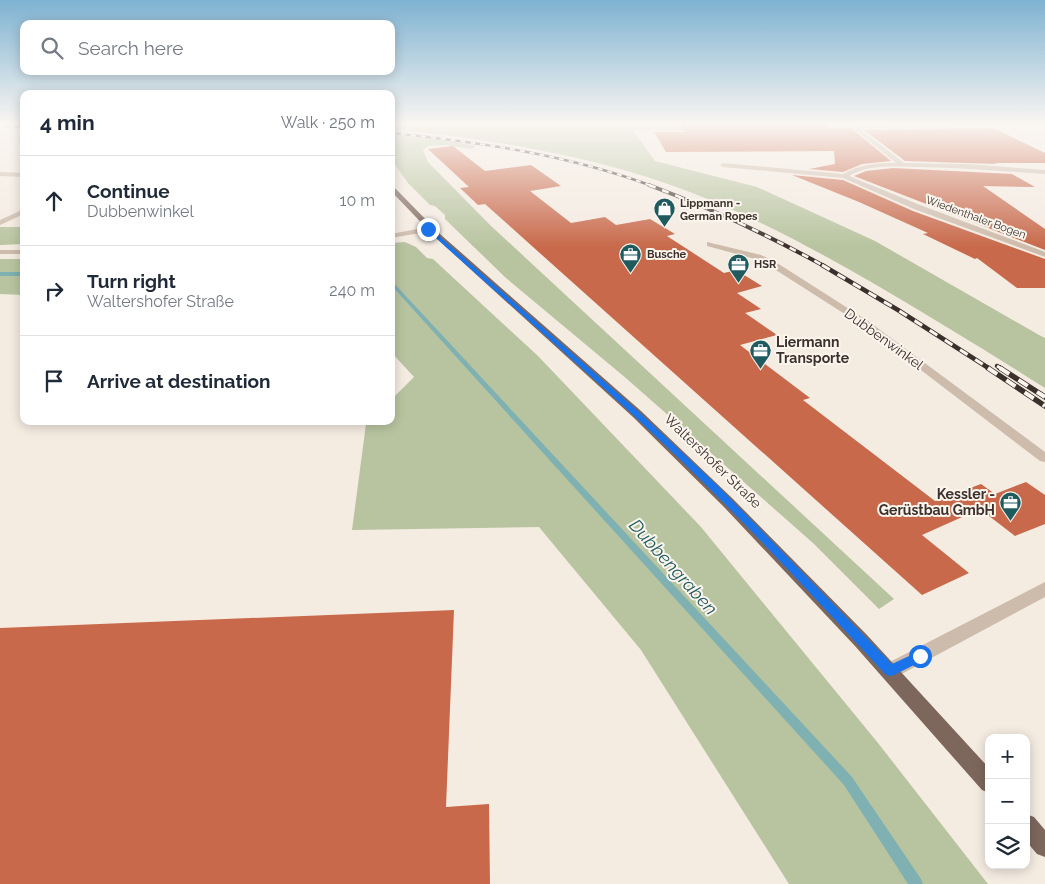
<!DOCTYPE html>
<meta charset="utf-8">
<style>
:root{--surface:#fff;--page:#f2f2f3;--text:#1f2937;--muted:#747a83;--line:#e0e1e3}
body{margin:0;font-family:Raleway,sans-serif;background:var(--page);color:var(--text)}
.controls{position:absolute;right:15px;bottom:15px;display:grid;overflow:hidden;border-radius:10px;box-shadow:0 2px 12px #0003}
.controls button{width:45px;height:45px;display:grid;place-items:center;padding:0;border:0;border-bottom:1px solid var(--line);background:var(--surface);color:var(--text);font:25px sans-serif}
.stop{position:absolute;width:15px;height:15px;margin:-11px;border:4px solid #1a73e8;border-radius:50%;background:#fff}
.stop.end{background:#1a73e8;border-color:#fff;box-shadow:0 1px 5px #0008}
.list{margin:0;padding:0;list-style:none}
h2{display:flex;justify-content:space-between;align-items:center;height:65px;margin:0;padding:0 20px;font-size:21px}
h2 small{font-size:16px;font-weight:400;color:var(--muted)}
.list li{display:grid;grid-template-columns:32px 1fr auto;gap:15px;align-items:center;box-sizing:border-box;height:90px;padding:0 20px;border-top:1px solid var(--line)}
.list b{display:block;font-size:19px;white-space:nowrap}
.list p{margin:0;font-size:16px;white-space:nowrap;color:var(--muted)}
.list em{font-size:16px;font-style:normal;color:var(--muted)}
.icon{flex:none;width:28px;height:28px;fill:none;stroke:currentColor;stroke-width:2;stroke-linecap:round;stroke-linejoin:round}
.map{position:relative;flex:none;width:1045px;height:884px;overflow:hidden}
.search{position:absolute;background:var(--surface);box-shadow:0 2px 12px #0003;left:20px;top:20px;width:375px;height:55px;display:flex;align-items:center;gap:12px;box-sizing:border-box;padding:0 18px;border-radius:10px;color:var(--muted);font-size:19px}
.panel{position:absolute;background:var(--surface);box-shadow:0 2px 12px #0003;left:20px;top:90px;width:375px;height:335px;border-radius:10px}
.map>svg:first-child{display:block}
</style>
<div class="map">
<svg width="1045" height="884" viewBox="0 0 1045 884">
<rect width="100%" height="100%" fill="#f4ebe1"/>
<!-- green -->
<path fill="#b8c4a0" d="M391,123H677L688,131L633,130L655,161L757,187L875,241L1039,335L1045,338V388C990,353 934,319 878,286C804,243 729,203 647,177C564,151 477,138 391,129Z
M391,135L439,139L476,146L471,149L446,145L428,146L423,150L428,162L489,224L894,599L879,609L813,543L627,379L506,278L445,219V215L435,206L430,205L408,183L391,159Z
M0,227H24V244L0,245Z
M405,242L416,247L427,258L433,259L538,356L701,527L878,743L988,884H789L641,650L539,527L352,530L366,424L369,421H391V400L414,377L391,352V243Z
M0,259H24V295L0,294Z"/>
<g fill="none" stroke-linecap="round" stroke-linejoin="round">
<!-- stream -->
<path fill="#7fb0b2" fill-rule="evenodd" d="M0,272H24V276H0Z
M391,280L852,777L921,879L923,884H908L844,785L391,285Z"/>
</g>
<!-- building -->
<path fill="#c8694b" d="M677,123H821L829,128H851L891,161L862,164L843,172L809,169L835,164L834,151L666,152L654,132H685Z
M993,128L1045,153V163H994L997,164L905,161L864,130Z
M453,146L485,171L531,165L561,186L530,191L571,223L605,217L616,225L650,219L675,234L667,236L724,273L736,270L762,286L737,293L761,309L745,313L777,335L740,345L810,398L803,400L935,501L981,484L995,494L1026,482L1045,495V524L1015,536L980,509L922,535L969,573L922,595L485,204L478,205L460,188L469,187L428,149Z
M893,168L1012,174L1035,187L983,186L1045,229V250L854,176L866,171Z
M792,175L843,180L913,211L1045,259V288H1017L977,258L975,259L923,234L928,233L859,202Z
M454,610L446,807L489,804L490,884H0V628Z"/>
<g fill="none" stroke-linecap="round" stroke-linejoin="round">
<!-- minor -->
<path fill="#cdbbac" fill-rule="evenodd" d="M868,123H1045V125L859,128L904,163L967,164L1045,170V174C1004,171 963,168 921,167C897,167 870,163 849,176L920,205L1045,252V257L914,209L843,178L723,167L720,165L723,163L843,174C860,164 877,163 896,163L852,127Z
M0,172L24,173V177L0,176Z
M24,209V214L0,225V220Z
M428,227L432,229L431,231L391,238V234Z
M707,242L761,255L774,261L868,321L1045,452V462L1040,461L862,325L768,265L755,259L707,246Z
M0,250H24V254H0Z
M1045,582V597L896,677L890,679L884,677L881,671L884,665Z"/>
<!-- major -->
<path fill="#7d675c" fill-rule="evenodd" d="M391,184L440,234L641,411L733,499L867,635L989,768V793L982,790L855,646L724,507L633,417L435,237L391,191Z
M1026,814L1034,817L1045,830V857L1037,854L1026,841Z"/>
<defs>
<path id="rail-far3" d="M0,126L24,127
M391,133C479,142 569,155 652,186"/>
<path id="rail-far2" d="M649,185C710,208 768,235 824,266"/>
<path id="rail-far1" d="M822,265L898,310L990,369
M997,366L1002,369"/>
<path id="rail" d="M988,368L1045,406
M1000,368L1045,397"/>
</defs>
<!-- rail-far3 casing -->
<use href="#rail-far3" stroke="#3b302b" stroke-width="2.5"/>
<!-- rail-far2 casing -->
<use href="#rail-far2" stroke="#3b302b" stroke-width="4"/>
<!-- rail-far1 casing -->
<use href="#rail-far1" stroke="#3b302b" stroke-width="4.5"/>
<!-- rail casing -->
<use href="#rail" stroke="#3b302b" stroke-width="5.5"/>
<!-- rail-far3 -->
<use href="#rail-far3" stroke="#fbf5ee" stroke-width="2" stroke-dasharray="5" stroke-linecap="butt"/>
<!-- rail-far2 -->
<use href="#rail-far2" stroke="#fbf5ee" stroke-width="2.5" stroke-dasharray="7" stroke-linecap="butt"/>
<!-- rail-far1 -->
<use href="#rail-far1" stroke="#fbf5ee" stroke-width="3" stroke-dasharray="9" stroke-linecap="butt"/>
<!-- rail -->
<use href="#rail" stroke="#fbf5ee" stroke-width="4" stroke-dasharray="11" stroke-linecap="butt"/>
</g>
<!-- sky -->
<linearGradient id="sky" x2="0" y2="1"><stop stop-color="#7eb2d2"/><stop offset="0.5" stop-color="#faf6f2"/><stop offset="1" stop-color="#faf6f2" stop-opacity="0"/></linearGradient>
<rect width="1045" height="247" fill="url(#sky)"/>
<!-- route -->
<path fill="#1a73e8" d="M427,228H430L638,411L720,488L892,664L920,651L924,652L926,656L924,660L894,675L890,676L886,675C804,586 721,496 632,414C565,352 495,291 427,230Z"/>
<!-- icons -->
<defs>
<symbol id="shop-pin" viewBox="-11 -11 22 30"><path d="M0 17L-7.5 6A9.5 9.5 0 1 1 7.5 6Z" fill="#1f5a5e" stroke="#fbf5ee"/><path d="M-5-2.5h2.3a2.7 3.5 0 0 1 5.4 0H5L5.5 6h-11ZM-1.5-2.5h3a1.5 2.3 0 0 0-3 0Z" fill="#fff"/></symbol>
<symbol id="office-pin" viewBox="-11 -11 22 30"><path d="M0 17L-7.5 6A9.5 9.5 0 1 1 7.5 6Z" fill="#1f5a5e" stroke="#fbf5ee"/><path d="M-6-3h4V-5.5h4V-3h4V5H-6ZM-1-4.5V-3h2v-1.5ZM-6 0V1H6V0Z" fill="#fff"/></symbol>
</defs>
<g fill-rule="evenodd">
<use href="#shop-pin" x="652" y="196" width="25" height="34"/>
<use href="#office-pin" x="618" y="242" width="25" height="34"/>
<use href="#office-pin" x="726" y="252" width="25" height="34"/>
<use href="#office-pin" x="748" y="338" width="25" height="34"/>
<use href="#office-pin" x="998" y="490" width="25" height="34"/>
</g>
<g text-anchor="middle" stroke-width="4" stroke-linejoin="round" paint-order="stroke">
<!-- far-poi labels -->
<g font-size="11" font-weight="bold" fill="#3b302b" stroke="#fbf5ee" text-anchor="start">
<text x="680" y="207">Lippmann -<tspan x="680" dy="13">German Ropes</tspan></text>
<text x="647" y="258">Busche</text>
<text x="754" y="268">HSR</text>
</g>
<!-- far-street labels -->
<g font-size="11" fill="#3b302b" stroke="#fbf5ee">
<text transform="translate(976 217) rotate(20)" y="4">Wiedenthaler Bogen</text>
</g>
<!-- street labels -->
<g font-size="14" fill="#3b302b" stroke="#fbf5ee">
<text transform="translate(884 339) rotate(36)" y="5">Dubbenwinkel</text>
<text transform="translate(713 461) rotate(44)" y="5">Waltershofer Straße</text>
</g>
<!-- poi labels -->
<g font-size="14" font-weight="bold" fill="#3b302b" stroke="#fbf5ee" text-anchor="start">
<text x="776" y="347">Liermann<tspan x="776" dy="16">Transporte</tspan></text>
<text x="995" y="499" text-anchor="end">Kessler -<tspan x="995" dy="16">Gerüstbau GmbH</tspan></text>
</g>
<!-- near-water labels -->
<g font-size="18" font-style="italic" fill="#1f5a5e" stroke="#fbf5ee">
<text transform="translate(673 567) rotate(48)" y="6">Dubbengraben</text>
</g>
</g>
</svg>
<div class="controls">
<button>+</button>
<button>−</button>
<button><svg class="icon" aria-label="layers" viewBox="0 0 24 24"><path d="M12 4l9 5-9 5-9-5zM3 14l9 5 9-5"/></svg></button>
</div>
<div class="stop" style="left:920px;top:656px"></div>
<div class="stop end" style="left:428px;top:229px"></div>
<div class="search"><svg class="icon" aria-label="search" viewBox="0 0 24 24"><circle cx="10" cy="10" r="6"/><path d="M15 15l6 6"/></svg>Search here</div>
<section class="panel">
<h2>4 min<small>Walk · 250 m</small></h2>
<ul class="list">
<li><svg class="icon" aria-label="ahead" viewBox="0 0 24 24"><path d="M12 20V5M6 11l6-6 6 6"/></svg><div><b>Continue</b><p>Dubbenwinkel</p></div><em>10 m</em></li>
<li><svg class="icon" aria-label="right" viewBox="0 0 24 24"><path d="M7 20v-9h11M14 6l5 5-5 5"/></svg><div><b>Turn right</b><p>Waltershofer Straße</p></div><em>240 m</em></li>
<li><svg class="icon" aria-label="arrive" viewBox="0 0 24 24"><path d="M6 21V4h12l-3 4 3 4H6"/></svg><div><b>Arrive at destination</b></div></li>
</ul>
</section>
</div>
